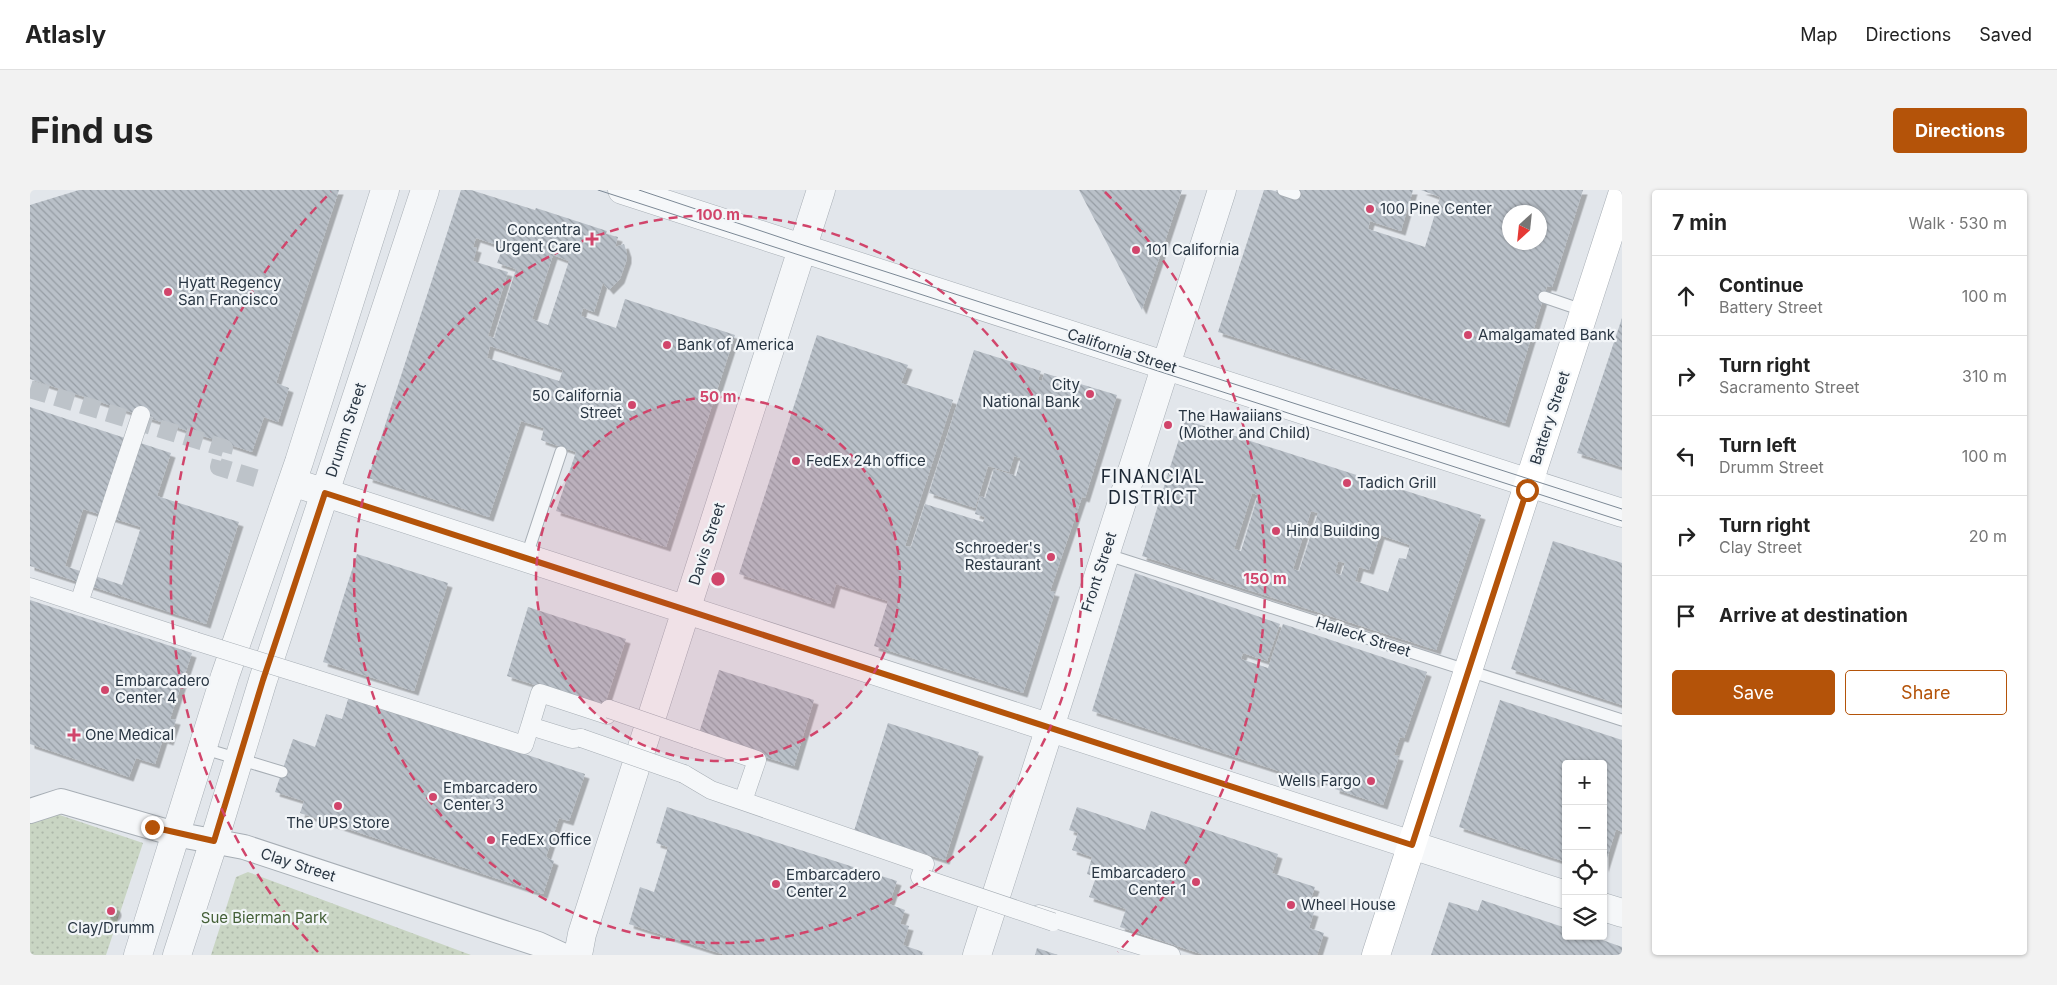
<!DOCTYPE html>
<meta charset="utf-8">
<style>
:root{--surface:#fff;--page:#f2f2f2;--text:#222;--muted:#767676;--line:#e0e0e0;--accent:#b45309}
body{margin:0;font-family:Inter,sans-serif;background:var(--page);color:var(--text)}
.controls{position:absolute;right:15px;bottom:15px;display:grid;overflow:hidden;border-radius:5px;box-shadow:0 1px 4px #0004}
.controls button{width:45px;height:45px;display:grid;place-items:center;padding:0;border:0;border-bottom:1px solid var(--line);background:var(--surface);color:var(--text);font:25px sans-serif}
.compass{position:absolute;left:1472px;top:15px;width:45px;height:45px;border-radius:50%;background:var(--surface);box-shadow:0 1px 4px #0004;rotate:207deg}
.stop{position:absolute;width:15px;height:15px;margin:-11px;border:4px solid #b45309;border-radius:50%;background:#fff}
.stop.end{background:#b45309;border-color:#fff;box-shadow:0 1px 5px #0008}
.list{margin:0;padding:0;list-style:none}
h2{display:flex;justify-content:space-between;align-items:center;height:65px;margin:0;padding:0 20px;font-size:21px}
h2 small{font-size:16px;font-weight:400;color:var(--muted)}
.list li{display:grid;grid-template-columns:32px 1fr auto;gap:15px;align-items:center;box-sizing:border-box;height:80px;padding:0 20px;border-top:1px solid var(--line)}
.list b{display:block;font-size:19px;white-space:nowrap}
.list p{margin:0;font-size:16px;white-space:nowrap;color:var(--muted)}
.list em{font-size:16px;font-style:normal;color:var(--muted)}
.actions{display:flex;gap:10px;padding:15px 20px}
.actions a{flex:1;padding:11px 0;border:1px solid var(--accent);border-radius:5px;text-align:center;font-size:18px;color:var(--accent)}
.actions .main{background:var(--accent);color:#fff}
.icon{flex:none;width:28px;height:28px;fill:none;stroke:currentColor;stroke-width:2;stroke-linecap:round;stroke-linejoin:round}
.map{position:relative;flex:none;width:1592px;height:765px;overflow:hidden;border-radius:5px}
header{display:flex;align-items:center;gap:30px;box-sizing:border-box;height:70px;padding:0 25px;background:var(--surface);border-bottom:1px solid var(--line)}
header strong{font-size:24px}
nav{display:flex;gap:28px;margin-inline-start:auto;font-size:18px}
.intro{display:flex;align-items:center;justify-content:space-between;box-sizing:border-box;height:120px;padding:0 30px}
h1{margin:0;font-size:35px}
.button{padding:12px 22px;border-radius:5px;background:var(--accent);color:#fff;font-size:18px;font-weight:700}
main{display:flex;gap:30px;padding:0 30px}
aside{flex:1;background:var(--surface);border-radius:5px;box-shadow:0 1px 4px #0004}
.map>svg:first-child{display:block}
</style>
<header>
<strong>Atlasly</strong>
<nav><a>Map</a><a>Directions</a><a>Saved</a></nav>
</header>
<div class="intro"><h1>Find us</h1><a class="button">Directions</a></div>
<main>
<div class="map">
<svg width="1592" height="765" viewBox="0 0 1592 765">
<defs>
<pattern id="park-dots" width="8" height="8" patternUnits="userSpaceOnUse" patternTransform="scale(1.25)"><rect width="8" height="8" fill="#c9d5c3"/><path d="M2 2h.1M6 6h.1" fill="none" stroke="#adb7a9" stroke-width="1.8" stroke-linecap="round"/></pattern>
<pattern id="building-back-hatch" width="6" height="6" patternUnits="userSpaceOnUse" patternTransform="scale(1.25)"><rect width="6" height="6" fill="#b9c0c8"/><path d="M-1 5l2 2M0 0l6 6M5-1l2 2" fill="none" stroke="#969da4"/></pattern>
<filter id="shadow"><feDropShadow dx="4.5" dy="4.5" stdDeviation="0" flood-color="#0004"/></filter>
</defs>
<rect width="100%" height="100%" fill="#e2e6eb"/>
<!-- park -->
<path fill="url(#park-dots)" d="M0,615L113,653L76,765H0Z
M218,682L441,765H181L206,687Z"/>
<!-- building -->
<path fill="url(#building-back-hatch)" fill-rule="evenodd" filter="url(#shadow)" d="M49,0H309L246,193L259,198L248,232L234,227L222,262L0,189V15Z
M431,0H441L505,20L506,18L577,41L576,44L588,47L585,57L594,54L597,63V69L590,89L579,100L573,93L564,122L553,118L551,126L586,138L595,109L705,145L636,357L526,321L546,262L511,250L514,238L491,231L459,327L338,288ZM446,48L473,57L467,73L486,79L464,148L458,146L478,82L443,71L447,58L443,57ZM523,65L539,71L518,135L502,129ZM460,156L533,180L529,191L457,168Z
M1049,0H1152L1112,120Z
M1234,0H1241L1263,7L1266,0H1383L1371,41L1340,31L1338,39L1395,57L1410,7L1391,0H1553L1522,97L1517,96L1475,233L1188,142ZM1480,22H1510V52H1480Z
M1592,128V277L1547,263Z
M787,145L878,175L871,193L923,210L875,356L881,357L895,314L953,332L955,327L945,324L950,306L955,308L964,279L986,286L991,268L984,266L979,282L958,276L945,318L899,303L944,160L1011,181L1008,190L1012,191L1014,183L1087,205L1055,308L1052,307L1020,401L1025,402L993,503L844,456L858,411L806,394L800,414L709,384Z
M0,217L141,263L127,306L209,332L176,434L0,376ZM53,319L111,337L92,395L35,376Z
M1155,230L1451,325L1406,460L1112,366ZM1222,303L1228,305L1211,361L1204,359ZM1281,321L1288,323L1269,381L1263,379ZM1350,345L1380,355L1376,369L1369,368L1358,402L1325,391L1329,377L1339,380ZM1308,371L1315,373L1311,385L1305,383Z
M1523,351L1592,373V515L1481,479Z
M327,364L418,393L384,501L293,472Z
M1105,383L1250,434L1237,471L1213,463L1211,469L1238,478L1253,434L1397,482L1374,548L1370,547L1364,565L1369,566L1353,615L1305,599L1306,595L1287,589L1286,593L1062,521Z
M0,410L162,463L140,529L146,530L139,551L133,549L125,574L106,568L99,587L0,554Z
M498,417L596,449L574,517L477,486Z
M689,480L784,510L764,576L668,546Z
M319,506L555,584L539,631L529,628L516,667L524,671L513,704L270,623L274,611L245,602L263,549L285,557L296,524L312,529Z
M1470,510L1592,550V642L1586,639L1574,678L1573,574H1536V672L1429,637Z
M858,533L949,562L915,670L824,641Z
M637,617L867,691L859,714L875,720L870,734L879,736L873,755L893,762L892,765H695L599,734L610,697L624,702L638,657L626,653Z
M1047,617L1115,640L1121,621L1248,664L1242,683L1285,697L1277,720L1284,722L1279,738L1294,743L1287,765H1174L1090,737L1096,719L1059,707L1066,687L1057,684L1062,667L1042,660L1048,643L1039,640Z
M1452,710L1536,738V746H1561L1592,757V765H1401L1419,712L1448,721Z
M75 721a6 6 0 1 1 12 0a6 6 0 1 1-12 0Z
M1007,758L1028,765H1005Z"/>
<g fill="none" stroke-linecap="round" stroke-linejoin="round">
<!-- pedestrian-tunnel -->
<path stroke="#bdc3c9" stroke-width="18" stroke-dasharray="18 9" stroke-linecap="butt" d="M0,199L194,258L189,277L232,290"/>
<defs>
<path id="service" d="M1253,0L1265,4
M1514,107L1555,121
M1075,364L1592,530
M496,368L531,262
M172,558L252,582"/>
<path id="pedestrian" d="M0,397L165,451
M49,413L90,288
M280,487L494,555L500,536L542,549L551,548
M500,536L510,503L577,525L579,519
M666,549L727,570L713,611
M654,584L681,600L895,674L890,687L896,689
M1009,724L1141,765"/>
<path id="minor" d="M0,621L31,611L145,644L214,657L508,754L532,765"/>
<path id="tertiary" d="M592,0L1592,323
M262,292L1536,705
M1573,717L1592,723
M108,765L195,486L269,272L355,0
M147,765L184,651L233,490L395,0
M548,765L552,744L791,0
M947,765L1192,0"/>
<path id="secondary" d="M1346,765L1592,5"/>
</defs>
<!-- service casing -->
<use href="#service" stroke="#a7aeb5" stroke-width="13"/>
<!-- pedestrian casing -->
<use href="#pedestrian" stroke="#a7aeb5" stroke-width="19"/>
<!-- minor casing -->
<use href="#minor" stroke="#a7aeb5" stroke-width="26"/>
<!-- tertiary casing -->
<use href="#tertiary" stroke="#a7aeb5" stroke-width="29"/>
<!-- secondary casing -->
<use href="#secondary" stroke="#a7aeb5" stroke-width="29"/>
<!-- service -->
<use href="#service" stroke="#f5f7f9" stroke-width="11"/>
<!-- pedestrian -->
<use href="#pedestrian" stroke="#f5f7f9" stroke-width="18"/>
<!-- minor -->
<use href="#minor" stroke="#f5f7f9" stroke-width="24"/>
<!-- tertiary -->
<use href="#tertiary" stroke="#f5f7f9" stroke-width="28"/>
<!-- secondary -->
<use href="#secondary" stroke="#fff" stroke-width="28"/>
<!-- tram -->
<path stroke="#7b8895" stroke-width="1" d="M568,0L1592,331
M609,0L773,55L1592,319"/>
<defs>
<path id="pedestrian-bridge" d="M90,288L111,225
M165,451L280,487
M579,519L666,549
M551,548L654,584
M896,689L1023,732"/>
</defs>
<!-- pedestrian-bridge casing -->
<use href="#pedestrian-bridge" stroke="#a7aeb5" stroke-width="19" stroke-linecap="butt"/>
<!-- pedestrian-bridge -->
<use href="#pedestrian-bridge" stroke="#f5f7f9" stroke-width="18"/>
</g>
<g fill="none" stroke-linecap="round" stroke-linejoin="round">
<!-- route -->
<path stroke="#b45309" stroke-width="6" d="M122,637L184,651L233,490L295,303L1382,655L1497,300"/>
</g>
<!-- distance rings -->
<circle cx="688" cy="389" r="182" fill="#d1456b" fill-opacity=".12"/>
<g fill="none" stroke="#d1456b" stroke-width="2.5" stroke-dasharray="9 6">
<circle cx="688" cy="389" r="182"/>
<circle cx="688" cy="389" r="364"/>
<path d="M288 762A547 547 0 0 1 301 2M1075 2A547 547 0 0 1 1088 762"/>
</g>
<!-- markers -->
<g fill="#d1456b" stroke="#f2f5f8" stroke-width="2">
<circle cx="1340" cy="19" r="5"/>
<path d="M559.5 41.5h5v5h5v5h-5v5h-5v-5h-5v-5h5z"/>
<circle cx="1106" cy="60" r="5"/>
<circle cx="138" cy="102" r="5"/>
<circle cx="1438" cy="145" r="5"/>
<circle cx="637" cy="155" r="5"/>
<circle cx="1060" cy="204" r="5"/>
<circle cx="602" cy="215" r="5"/>
<circle cx="1138" cy="235" r="5"/>
<circle cx="766" cy="271" r="5"/>
<circle cx="1317" cy="293" r="5"/>
<circle cx="1246" cy="341" r="5"/>
<circle cx="1021" cy="367" r="5"/>
<circle cx="75" cy="500" r="5"/>
<path d="M41.5 537.5h5v5h5v5h-5v5h-5v-5h-5v-5h5z"/>
<circle cx="1341" cy="591" r="5"/>
<circle cx="403" cy="607" r="5"/>
<circle cx="308" cy="616" r="5"/>
<circle cx="461" cy="650" r="5"/>
<circle cx="1166" cy="692" r="5"/>
<circle cx="746" cy="694" r="5"/>
<circle cx="1261" cy="715" r="5"/>
<circle cx="81" cy="721" r="5"/>
</g>
<g text-anchor="middle" stroke-width="4.5" stroke-linejoin="round" paint-order="stroke">
<!-- poi labels -->
<g font-size="15" fill="#293643" stroke="#f2f5f8" text-anchor="start">
<text x="1350" y="24">100 Pine Center</text>
<text x="551" y="45" text-anchor="end">Concentra<tspan x="551" dy="17">Urgent Care</tspan></text>
<text x="1116" y="65">101 California</text>
<text x="148" y="98">Hyatt Regency<tspan x="148" dy="17">San Francisco</tspan></text>
<text x="1448" y="150">Amalgamated Bank</text>
<text x="647" y="160">Bank of America</text>
<text x="1050" y="200" text-anchor="end">City<tspan x="1050" dy="17">National Bank</tspan></text>
<text x="592" y="211" text-anchor="end">50 California<tspan x="592" dy="17">Street</tspan></text>
<text x="1148" y="231">The Hawaiians<tspan x="1148" dy="17">(Mother and Child)</tspan></text>
<text x="776" y="276">FedEx 24h office</text>
<text x="1327" y="298">Tadich Grill</text>
<text x="1256" y="346">Hind Building</text>
<text x="1011" y="363" text-anchor="end">Schroeder's<tspan x="1011" dy="17">Restaurant</tspan></text>
<text x="85" y="496">Embarcadero<tspan x="85" dy="17">Center 4</tspan></text>
<text x="55" y="550">One Medical</text>
<text x="1331" y="596" text-anchor="end">Wells Fargo</text>
<text x="413" y="603">Embarcadero<tspan x="413" dy="17">Center 3</tspan></text>
<text x="308" y="638" text-anchor="middle">The UPS Store</text>
<text x="471" y="655">FedEx Office</text>
<text x="1156" y="688" text-anchor="end">Embarcadero<tspan x="1156" dy="17">Center 1</tspan></text>
<text x="756" y="690">Embarcadero<tspan x="756" dy="17">Center 2</tspan></text>
<text x="1271" y="720">Wheel House</text>
<text x="81" y="743" text-anchor="middle">Clay/Drumm</text>
</g>
<!-- street labels -->
<g font-size="15" fill="#293643" stroke="#f2f5f8">
<text transform="translate(1092 161) rotate(18)" y="5">California Street</text>
<text transform="translate(1520 228) rotate(-72)" y="5">Battery Street</text>
<text transform="translate(316 240) rotate(-72)" y="5">Drumm Street</text>
<text transform="translate(677 354) rotate(-72)" y="5">Davis Street</text>
<text transform="translate(1069 382) rotate(-72)" y="5">Front Street</text>
<text transform="translate(1333 447) rotate(18)" y="5">Halleck Street</text>
<text transform="translate(268 675) rotate(18)" y="5">Clay Street</text>
</g>
<!-- park labels -->
<g font-size="15" fill="#435f36" stroke="#f2f5f8">
<text x="234" y="733">Sue Bierman Park</text>
</g>
<!-- quarter labels -->
<g font-size="18" letter-spacing="1" fill="#1c2734" stroke="#f2f5f8">
<text x="1123" y="293">FINANCIAL<tspan x="1123" dy="21">DISTRICT</tspan></text>
</g>
</g>
<circle cx="688" cy="389" r="8" fill="#d1456b" stroke="#f2f5f8" stroke-width="2.5"/>
<g font-size="15" text-anchor="middle" font-weight="bold" fill="#d1456b" stroke="#f2f5f8" stroke-width="4.5" stroke-linejoin="round" paint-order="stroke">
<text x="688" y="30">100 m</text>
<text x="688" y="212">50 m</text>
<text x="1235" y="394">150 m</text>
</g>
</svg>
<div class="controls">
<button>+</button>
<button>−</button>
<button><svg class="icon" aria-label="locate" viewBox="0 0 24 24"><circle cx="12" cy="12" r="6"/><path d="M12 2v4M12 18v4M2 12h4M18 12h4"/></svg></button>
<button><svg class="icon" aria-label="layers" viewBox="0 0 24 24"><path d="M12 4l9 5-9 5-9-5zM3 14l9 5 9-5"/></svg></button>
</div>
<svg class="compass" viewBox="-18 -18 36 36"><path d="M0-13l5 13h-10z" fill="#e53935"/><path d="M0 13l5-13h-10z" fill="#767676"/></svg>
<div class="stop" style="left:1497px;top:300px"></div>
<div class="stop end" style="left:122px;top:637px"></div>
</div>
<aside>
<h2>7 min<small>Walk · 530 m</small></h2>
<ul class="list">
<li><svg class="icon" aria-label="ahead" viewBox="0 0 24 24"><path d="M12 20V5M6 11l6-6 6 6"/></svg><div><b>Continue</b><p>Battery Street</p></div><em>100 m</em></li>
<li><svg class="icon" aria-label="right" viewBox="0 0 24 24"><path d="M7 20v-9h11M14 6l5 5-5 5"/></svg><div><b>Turn right</b><p>Sacramento Street</p></div><em>310 m</em></li>
<li><svg class="icon" aria-label="left" viewBox="0 0 24 24"><path d="M17 20v-9H6M10 6l-5 5 5 5"/></svg><div><b>Turn left</b><p>Drumm Street</p></div><em>100 m</em></li>
<li><svg class="icon" aria-label="right" viewBox="0 0 24 24"><path d="M7 20v-9h11M14 6l5 5-5 5"/></svg><div><b>Turn right</b><p>Clay Street</p></div><em>20 m</em></li>
<li><svg class="icon" aria-label="arrive" viewBox="0 0 24 24"><path d="M6 21V4h12l-3 4 3 4H6"/></svg><div><b>Arrive at destination</b></div></li>
</ul>
<div class="actions"><a class="main">Save</a><a>Share</a></div>
</aside>
</main>
